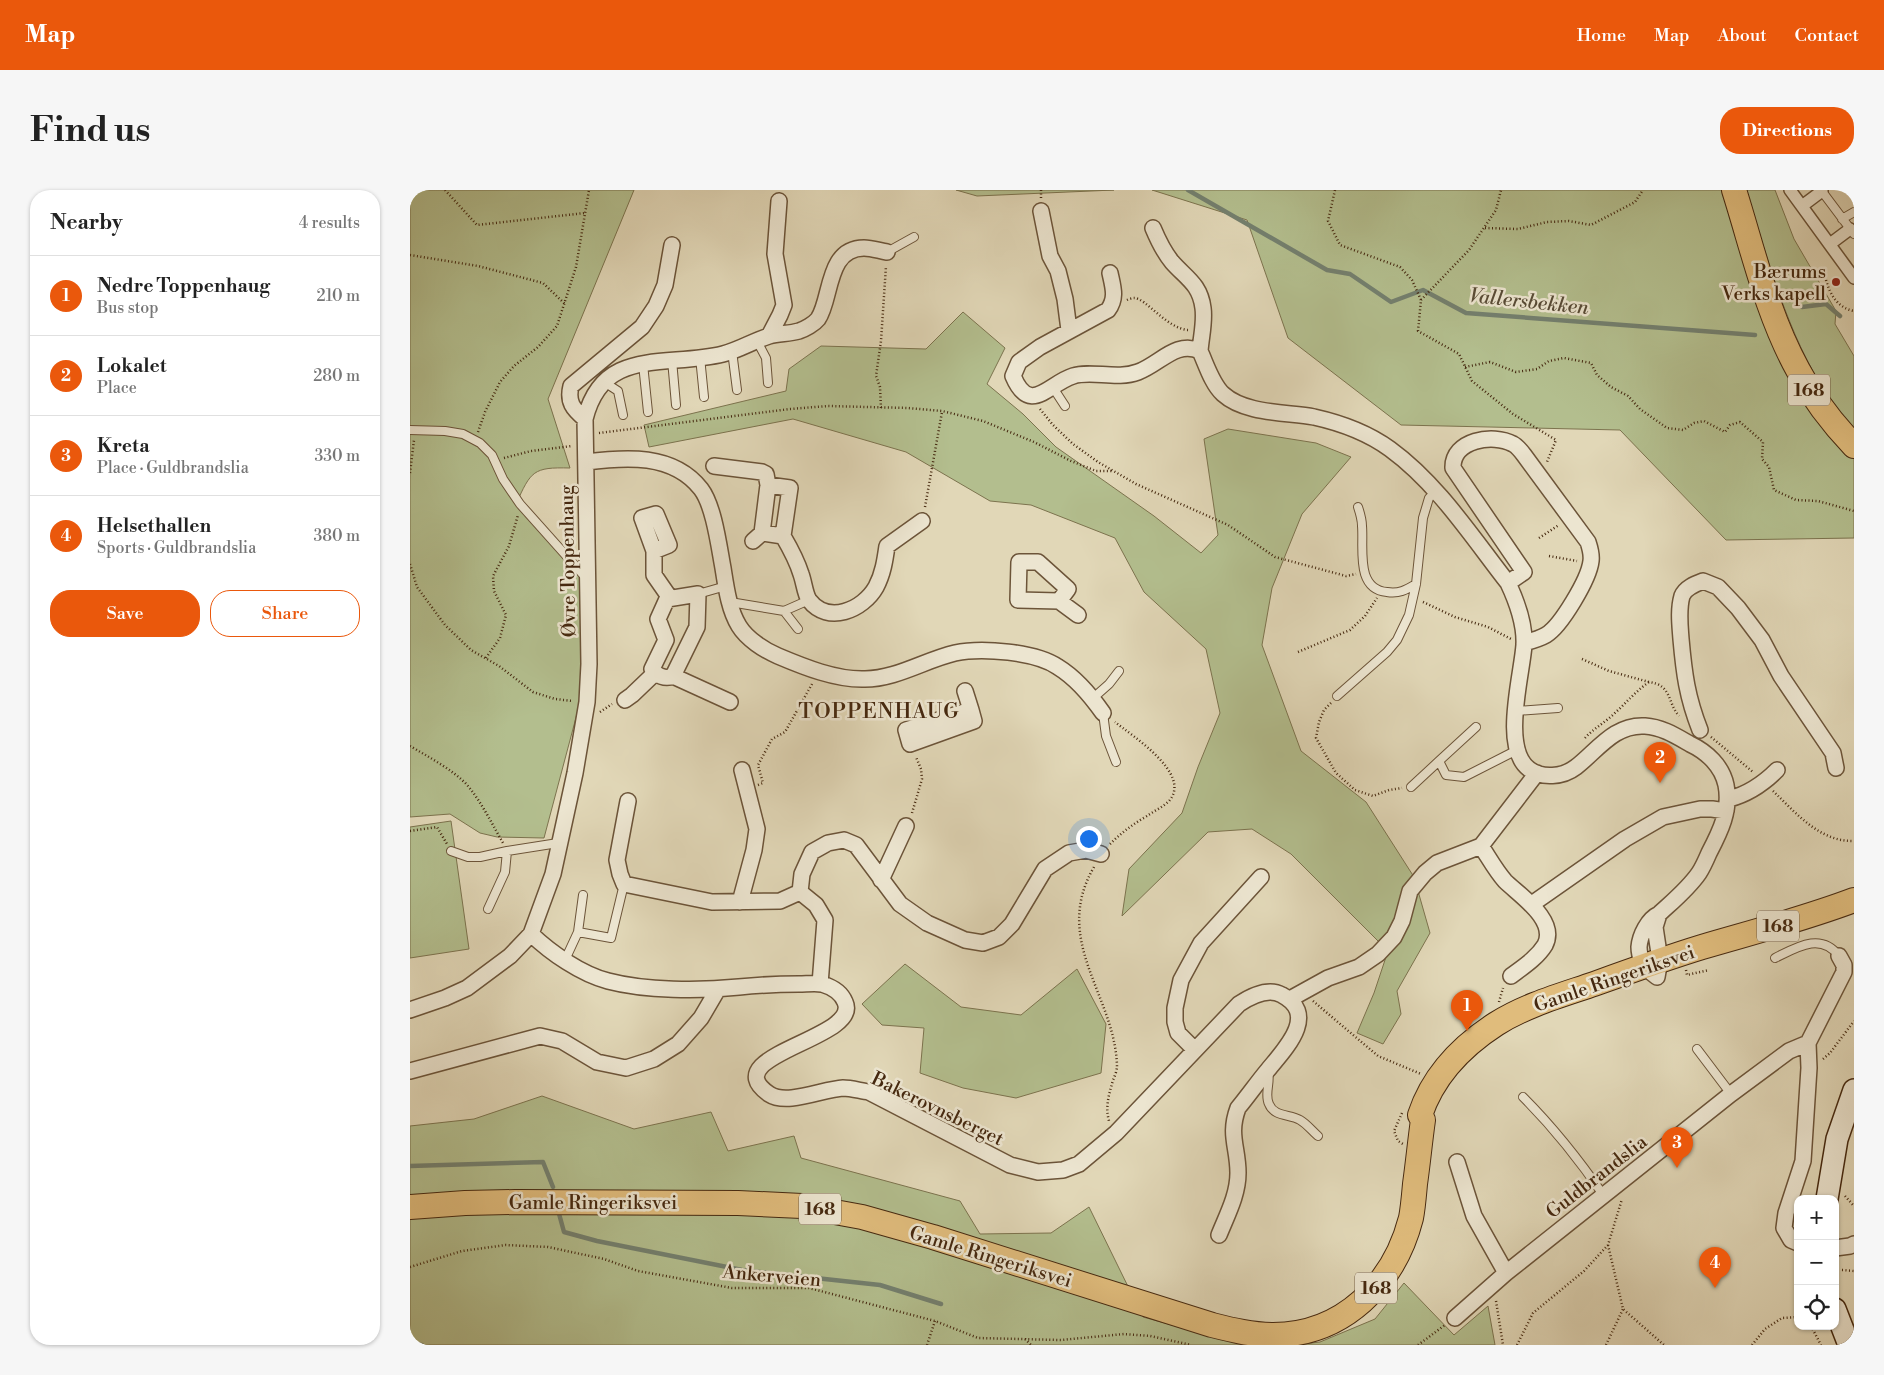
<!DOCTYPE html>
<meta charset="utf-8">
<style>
:root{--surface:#fff;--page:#f6f6f6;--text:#222;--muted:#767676;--line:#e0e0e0;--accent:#ea580c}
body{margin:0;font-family:"Libre Bodoni",serif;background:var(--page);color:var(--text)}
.controls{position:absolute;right:15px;bottom:15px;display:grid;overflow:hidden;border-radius:10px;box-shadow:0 1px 4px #0004}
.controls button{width:45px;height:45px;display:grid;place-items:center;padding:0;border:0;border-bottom:1px solid var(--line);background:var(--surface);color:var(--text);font:25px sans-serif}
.you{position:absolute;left:678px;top:648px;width:18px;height:18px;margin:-12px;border:4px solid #fff;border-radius:50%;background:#1a73e8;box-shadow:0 0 0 8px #1a73e833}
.badge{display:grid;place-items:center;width:32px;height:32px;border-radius:50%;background:var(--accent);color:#fff;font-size:16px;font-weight:700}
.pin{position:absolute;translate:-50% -41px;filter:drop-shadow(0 1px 2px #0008)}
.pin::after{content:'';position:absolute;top:26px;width:18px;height:15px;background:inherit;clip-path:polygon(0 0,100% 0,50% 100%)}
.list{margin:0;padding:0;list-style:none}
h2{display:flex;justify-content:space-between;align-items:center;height:65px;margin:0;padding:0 20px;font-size:21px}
h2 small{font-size:16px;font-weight:400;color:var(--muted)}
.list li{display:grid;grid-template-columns:32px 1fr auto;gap:15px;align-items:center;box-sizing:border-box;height:80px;padding:0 20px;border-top:1px solid var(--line)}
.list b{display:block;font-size:19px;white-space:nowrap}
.list p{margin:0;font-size:16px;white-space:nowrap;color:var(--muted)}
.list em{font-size:16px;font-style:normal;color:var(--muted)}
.actions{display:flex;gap:10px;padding:15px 20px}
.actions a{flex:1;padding:11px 0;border:1px solid var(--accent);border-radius:20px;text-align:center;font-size:18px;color:var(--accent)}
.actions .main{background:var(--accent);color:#fff}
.icon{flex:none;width:28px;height:28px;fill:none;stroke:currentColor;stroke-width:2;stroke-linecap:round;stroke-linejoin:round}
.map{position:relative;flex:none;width:1444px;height:1155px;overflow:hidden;border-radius:20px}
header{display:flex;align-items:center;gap:30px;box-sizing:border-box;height:70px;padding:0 25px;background:var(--accent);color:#fff}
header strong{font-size:24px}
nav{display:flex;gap:28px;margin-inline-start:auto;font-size:18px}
.intro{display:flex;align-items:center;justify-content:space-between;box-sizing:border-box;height:120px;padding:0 30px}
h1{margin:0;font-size:35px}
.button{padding:12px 22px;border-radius:20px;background:var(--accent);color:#fff;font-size:18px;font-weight:700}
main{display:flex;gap:30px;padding:0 30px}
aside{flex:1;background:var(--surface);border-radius:20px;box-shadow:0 1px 4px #0004}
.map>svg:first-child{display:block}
</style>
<header>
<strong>Map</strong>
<nav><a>Home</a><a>Map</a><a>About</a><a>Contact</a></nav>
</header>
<div class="intro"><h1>Find us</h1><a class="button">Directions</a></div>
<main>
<aside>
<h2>Nearby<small>4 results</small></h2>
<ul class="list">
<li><span class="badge">1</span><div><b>Nedre Toppenhaug</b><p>Bus stop</p></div><em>210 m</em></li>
<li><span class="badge">2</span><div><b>Lokalet</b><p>Place</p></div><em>280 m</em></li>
<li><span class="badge">3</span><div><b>Kreta</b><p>Place · Guldbrandslia</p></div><em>330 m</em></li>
<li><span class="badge">4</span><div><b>Helsethallen</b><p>Sports · Guldbrandslia</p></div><em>380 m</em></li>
</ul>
<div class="actions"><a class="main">Save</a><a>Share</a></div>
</aside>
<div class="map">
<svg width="1444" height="1155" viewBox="0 0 1444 1155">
<rect width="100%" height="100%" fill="#e1d7b7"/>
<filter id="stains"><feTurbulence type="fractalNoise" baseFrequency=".004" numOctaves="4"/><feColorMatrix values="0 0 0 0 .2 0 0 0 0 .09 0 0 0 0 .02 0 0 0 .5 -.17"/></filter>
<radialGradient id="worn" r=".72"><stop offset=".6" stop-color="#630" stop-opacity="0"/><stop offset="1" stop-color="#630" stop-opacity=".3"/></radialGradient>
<!-- green -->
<path fill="#b3be8e" stroke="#7c734e" d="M0,0H224L138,209L160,278C123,277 121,281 106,314L171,387L172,505L134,648L87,647L70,643L40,624L0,627Z
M546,0H704L567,6Z
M742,0H1320L1379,180L1444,267V348L1316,350L1210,240L991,235L878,148L837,30Z
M1336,0H1365L1384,49L1426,121L1425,134L1444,166V242C1433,231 1426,218 1417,205C1377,143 1358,70 1336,0Z
M553,122L595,158L577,194L613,224L646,257L744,326L791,363L808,345L794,249L818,239L906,253L941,267L892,324L862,398L852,455L891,561L956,612L1004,687L1020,743L987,801L991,824L973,854L947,843L964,803L978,761L881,664L842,639L798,642L712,726L719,679L772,623L788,577L810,523L796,459L734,402L705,348L621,315L580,311L496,262L383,229L239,257L234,235L376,201L379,179L411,156L516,159Z
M41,631L59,759L0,768V637Z
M495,774L551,817L611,825L667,779L696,834L691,883L606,908L553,898L510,883L514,838L472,835L452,814Z
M132,906L224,939L301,922L318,961L384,946L391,968L550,1011L570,1044L641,1043L679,1017L733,1127L834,1155H0V936L64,929Z
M994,1093L1044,1145L1078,1116L1085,1155H885L910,1152L965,1129Z"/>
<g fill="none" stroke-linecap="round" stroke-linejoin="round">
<!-- stream -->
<path stroke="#74806f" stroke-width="4.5" d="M778,0L917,80L940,84L981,112L1013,100L1056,123L1345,145
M1392,117L1416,114L1430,126
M0,976L133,972L143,997
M148,1020L154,1042L187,1051L332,1080L470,1095L531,1114
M0,1153L12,1155"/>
<defs>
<path id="service" d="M1411,0L1444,44
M1432,29L1444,22
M477,62L504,47
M347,151L356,168L358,193
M322,161L327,200
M290,167L294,207
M262,170L266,215
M233,174L238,222
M194,192L208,201L213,225
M642,196L655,216
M0,240L35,241L53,244L70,253L82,265L93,289L110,314L177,389
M948,317C950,323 952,329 952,336C954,358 945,399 977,402C989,404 996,400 1006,394
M288,404L316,396
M320,412L374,421L399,410
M374,421L388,439
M927,506L977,462L987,450L999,425L1006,394L1013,328L1019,308L1026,301
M682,509L699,494L709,481
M1106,521L1148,518
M693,523L696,546L706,572
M1066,537L1029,571L1036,585L1054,587L1107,560
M1001,597L1029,571
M41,661L58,667H70L97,661L148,653
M78,719L95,682L97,661
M168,742L201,748L214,694
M1365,768C1387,757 1411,742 1429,766
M155,770L168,742L173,705
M1287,859L1321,904
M858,882C861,892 854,904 859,914C864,927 880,924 890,930C897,934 902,941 908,946
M1113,907C1143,937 1170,971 1194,1006"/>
<path id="pedestrian" d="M1380,0L1444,88
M1392,16L1412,1
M1420,54L1440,39"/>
<path id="minor" d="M631,21L640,66L648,81L655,109L659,140
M743,38C748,50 753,61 762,72C776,88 790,94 793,118C795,132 791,147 790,161
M700,83C703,97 707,108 698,120L630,157L609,172L603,186C620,226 638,194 663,186C681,180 707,190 728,182C750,174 766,150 790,161C796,174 802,194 813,204C835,224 876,222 904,227C931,233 958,243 980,259C1028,294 1062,347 1098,393C1107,412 1115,434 1114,455C1112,485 1091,558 1119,579C1132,589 1153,587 1166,577C1187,561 1204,534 1235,536C1252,537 1266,546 1280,554C1297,562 1312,576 1316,595C1321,620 1310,642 1299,663C1296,670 1293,677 1289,683C1278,699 1263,711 1249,724C1238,729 1230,745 1229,757C1229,763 1231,770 1233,776L1247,787L1250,770L1245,737L1249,724
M359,146L370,125L374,115L365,64L369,11
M175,229C163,219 157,212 161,196L232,137L246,116L255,95L262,55
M176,272C215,267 263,263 291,299C304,316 309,357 313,378C316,397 319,420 329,436C337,449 354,460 368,466C394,477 426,490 455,489C486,489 515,470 545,463C572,457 626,462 648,477C666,488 681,506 693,523
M304,276L352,282L356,284L358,295
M352,343L358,295L380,298L373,346
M343,351L352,343L373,346C380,358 387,371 391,384C394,392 395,404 399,410C418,435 453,420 466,397C473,384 475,370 477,356L512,331
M244,361L259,355L246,324L232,328L244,361V385L260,408
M1098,393L1114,382L1043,278C1042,250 1083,243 1103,254C1107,256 1111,261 1114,265L1178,352C1180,358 1182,364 1181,371C1179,389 1151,436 1136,445C1129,449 1121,451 1114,453
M649,411L658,399L628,372H609L608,410L649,411L668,425
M245,483L242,479L256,450L248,429L257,409L288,404L287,437L263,486
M555,501L561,520
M215,510L222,505L245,483C251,487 256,489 263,486L320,512
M561,520L564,531L500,554L496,540Z
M1290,540C1277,507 1274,483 1271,449C1270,435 1268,420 1272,406C1275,398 1285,394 1293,391L1308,397L1328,418L1352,450L1371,486L1423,563L1426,578
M1319,609C1338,604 1353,594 1367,580
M218,611L207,670L210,684L214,694L302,712L370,711L390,702L392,684L402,662L418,653L434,650L446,655L490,714L517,733L555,750L573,753L589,747L602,734L635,679L659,663L676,660L691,664
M1071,656C1079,668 1086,681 1095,691C1109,705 1148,730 1135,755C1127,768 1113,777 1101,786
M471,690L496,636
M390,702L406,715L415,730L410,794
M330,712L344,660L347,639L332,580
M1122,714L1215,649L1253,627L1290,619H1302L1316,621
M121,744C141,763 171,784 198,791C236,801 290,801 329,797C349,795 369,794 389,794C396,794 405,793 412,794C422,797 431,802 435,812C452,849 303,865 359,904C377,916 413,899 433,898C441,898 451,901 459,902L600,975L628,982L653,980L669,974L706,943L829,814C841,806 858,797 872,805C910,825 873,861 857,881C847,893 838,906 828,918C818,945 828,957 828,983C828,1005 817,1025 809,1045
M880,809L918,788L949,777L968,764L984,747L992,731L1000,701L1015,683L1027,673L1071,656L1127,583
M0,820L35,808L57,798L100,766L121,744L143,684L165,583L177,512L179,474L175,229C193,156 256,178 313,164C329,160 343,151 359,146C368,143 379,144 389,141C395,139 404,134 408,129C422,109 416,58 454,58C462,58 470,61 477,62
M785,860L768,843L765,832V818L771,790L791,753L851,687
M0,881L130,846L152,851L187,872L216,878L244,869L268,854L291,828L308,799
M1047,972L1064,1026L1096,1083
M1388,1053L1381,1050L1374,1038L1376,1023L1393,971L1399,878L1398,853L1434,782V775L1429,766
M1425,1058L1440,1056L1444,1054
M1045,1128L1096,1083L1321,904L1379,861L1398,853"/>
<path id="secondary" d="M1417,1009L1427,949L1444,900
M1425,1119L1439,1155"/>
<path id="primary" d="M1324,0C1343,60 1357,124 1388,180C1403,208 1422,233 1444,256
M0,1017L55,1013L105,1012L328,1013L392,1016L452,1027L523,1047L802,1135C822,1140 842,1145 863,1145C933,1145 984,1094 1001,1028C1003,1018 1004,1005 1005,994C1008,973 1010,951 1013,930L1010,925C1023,886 1052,856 1086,834C1116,815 1152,805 1184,794C1220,781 1256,768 1292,757C1343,742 1394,729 1444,710"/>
</defs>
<!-- service casing -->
<use href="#service" stroke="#6c5439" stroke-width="10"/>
<!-- pedestrian casing -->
<use href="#pedestrian" stroke="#6c5439" stroke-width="14"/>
<!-- minor casing -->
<use href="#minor" stroke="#6c5439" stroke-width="18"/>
<!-- secondary casing -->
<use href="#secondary" stroke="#45280f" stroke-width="24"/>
<!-- primary casing -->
<use href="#primary" stroke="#45280f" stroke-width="26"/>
<!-- path -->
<path stroke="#45280f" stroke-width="2.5" stroke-dasharray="1 2.5" stroke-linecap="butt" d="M35,0L67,35L175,23
M631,0V9
M925,0L918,31L930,55L990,77L1002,90L1011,110L1008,141L1049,164L1062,191L1103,224L1146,250L1137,272
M1075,38L1108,39L1137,32L1159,31L1181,35L1225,12L1233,0
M0,65L68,76L133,93L155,114
M1416,90C1420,105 1428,118 1444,121
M717,110C719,109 722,108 724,108C736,108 756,138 778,140
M1011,110L1059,60L1086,20L1091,0
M1055,177L1080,172L1106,182L1127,179L1139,171L1154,168L1181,173L1187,185L1201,197L1218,206L1230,219L1257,238L1273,240L1284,233L1294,231L1315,242L1320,235L1330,232L1353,252L1352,269L1359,277L1364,300L1386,310L1408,311L1444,321
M471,218L470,197L466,186L471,151L476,76
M630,219L643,235L663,254L688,272L726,294L818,335L865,367L936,386L946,384
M68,242L75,222L90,192L104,176L128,157L147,136L166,77L179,0
M189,243L380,219L418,216L498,218L532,221L573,231L624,252L661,271L686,281H703
M94,268L121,261L162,256
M0,283L4,250
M515,317L532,222
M1129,348L1149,335
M1139,366L1167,371
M0,374L7,397L35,435L61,460L89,476L123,502L145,509L163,511
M1013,412L1045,427L1078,437L1101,449
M888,462L940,440L955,426L967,408
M76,468L90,448L96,425L84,401L83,386L99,356L108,325
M1172,469L1199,481L1239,492
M921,513L914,520L909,532L906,548L926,583L945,600L963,606L979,600L992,598
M190,522L202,514
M1301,547L1343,582
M1175,548C1184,538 1196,532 1206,522C1217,512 1226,501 1239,492C1262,495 1257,512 1269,526
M0,556C17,566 45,581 58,596C72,613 82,634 93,653
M348,595L353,593L348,575L362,549L375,542L402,494
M1363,601C1386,623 1410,652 1444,651
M502,623L512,589L511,579L506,567
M0,641L27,637L37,654
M700,654C711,643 723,634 737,626C744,621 753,617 759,611C783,584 721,545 705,532
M684,677C641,751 705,805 707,876C707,880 705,886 703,890C699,905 695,916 699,931
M1276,780L1277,785L1299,780
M903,811L968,866L1011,884
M1089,812L1093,798
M1413,869L1420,863L1444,831
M992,923L984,941L988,951L993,954
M1435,1006L1444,1016
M1198,1055L1213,1119L1254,1155
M0,1077L52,1061L96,1055L138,1057L194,1069L228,1081L322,1098H399L525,1131L568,1148L651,1150L714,1144L740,1146L781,1155
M1432,1080L1444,1081
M1388,1095V1103
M1086,1111L1093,1155
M1401,1136L1411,1155
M615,1149L621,1155
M517,1155L525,1131
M1008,1155L1035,1135
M1107,1155L1123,1123L1174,1081L1198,1055L1212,1009
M1196,1155L1213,1119
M1342,1155L1355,1139L1372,1128L1388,1127"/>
<!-- service -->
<use href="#service" stroke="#ece5d0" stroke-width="8"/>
<!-- pedestrian -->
<use href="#pedestrian" stroke="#ece5d0" stroke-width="11"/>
<!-- minor -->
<use href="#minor" stroke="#ece5d0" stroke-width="15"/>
<!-- secondary -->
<use href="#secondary" stroke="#ece5d0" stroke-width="21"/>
<!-- primary -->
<use href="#primary" stroke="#e0bc7c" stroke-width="24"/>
</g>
<!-- markers -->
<circle fill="#8f2418" stroke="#ece5d0" stroke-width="2" cx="1426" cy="92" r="5"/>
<g text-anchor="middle" stroke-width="5" stroke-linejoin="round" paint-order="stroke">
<!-- shield labels -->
<g fill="#ece5d0" stroke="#776149" stroke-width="1">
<rect x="1378" y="184.5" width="42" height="31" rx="4"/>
<rect x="1347" y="720.5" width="42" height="31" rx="4"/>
<rect x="389" y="1003.5" width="42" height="31" rx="4"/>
<rect x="945" y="1082.5" width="42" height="31" rx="4"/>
</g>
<g font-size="18" font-weight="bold" fill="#45280f">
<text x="1399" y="206">168</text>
<text x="1368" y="742">168</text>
<text x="410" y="1025">168</text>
<text x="966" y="1104">168</text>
</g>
<!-- poi labels -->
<g font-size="19" fill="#45280f" stroke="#ece5d0" text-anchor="end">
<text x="1416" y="88">Bærums<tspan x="1416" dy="22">Verks kapell</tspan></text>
</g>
<!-- street labels -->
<g font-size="19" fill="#45280f" stroke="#ece5d0">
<text transform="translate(157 371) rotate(-91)" y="7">Øvre Toppenhaug</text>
<text transform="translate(1204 788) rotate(-19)" y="7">Gamle Ringeriksvei</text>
<text transform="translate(528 918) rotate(26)" y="7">Bakerovnsberget</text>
<text transform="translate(1186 986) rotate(-38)" y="7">Guldbrandslia</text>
<text x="183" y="1019">Gamle Ringeriksvei</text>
<text transform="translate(581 1066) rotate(17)" y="7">Gamle Ringeriksvei</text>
<text transform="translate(362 1085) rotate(5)" y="7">Ankerveien</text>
</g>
<!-- water labels -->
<g font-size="20" font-style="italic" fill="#594c37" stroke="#ece5d0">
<text transform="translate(1119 111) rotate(6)" y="7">Vallersbekken</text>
</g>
<!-- quarter labels -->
<g font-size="21" letter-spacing="1" fill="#45280f" stroke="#ece5d0">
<text x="469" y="528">TOPPENHAUG</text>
</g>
</g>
<rect width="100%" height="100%" filter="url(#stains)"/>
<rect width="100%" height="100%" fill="url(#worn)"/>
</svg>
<div class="controls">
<button>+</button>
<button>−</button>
<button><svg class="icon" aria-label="locate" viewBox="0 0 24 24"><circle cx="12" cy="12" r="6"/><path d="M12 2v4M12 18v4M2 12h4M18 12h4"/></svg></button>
</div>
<div class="you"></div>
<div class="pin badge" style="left:1057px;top:841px">1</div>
<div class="pin badge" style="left:1250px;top:593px">2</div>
<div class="pin badge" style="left:1267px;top:978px">3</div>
<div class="pin badge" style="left:1305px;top:1098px">4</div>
</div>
</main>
